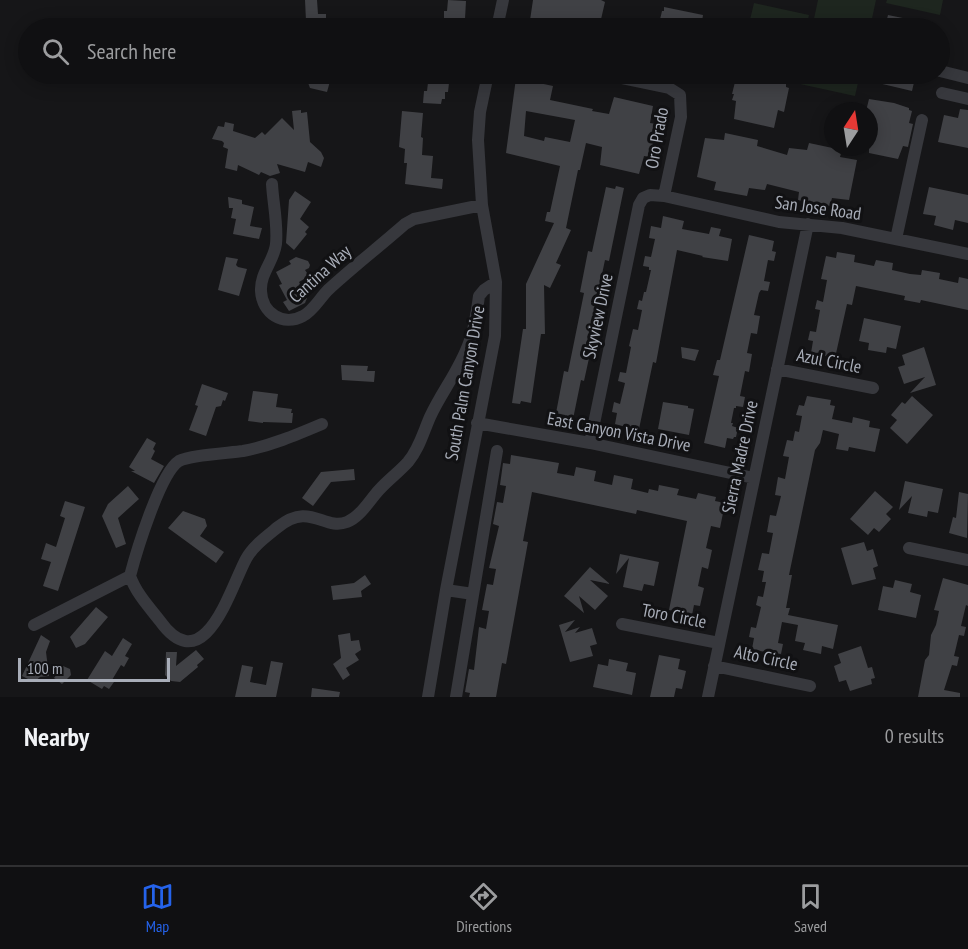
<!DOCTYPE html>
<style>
:root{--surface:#101012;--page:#1e1e20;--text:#f1f3f6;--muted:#9c9d9f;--line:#303032;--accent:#2563eb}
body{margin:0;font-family:"PT Sans Narrow",sans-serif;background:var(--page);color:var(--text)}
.compass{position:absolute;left:824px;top:102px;width:54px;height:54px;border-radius:50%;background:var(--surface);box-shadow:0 3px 15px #0003;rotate:12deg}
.scale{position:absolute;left:18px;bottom:15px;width:152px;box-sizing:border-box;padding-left:6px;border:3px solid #a8adb8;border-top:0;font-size:16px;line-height:21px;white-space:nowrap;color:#a8adb8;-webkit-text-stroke:4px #111113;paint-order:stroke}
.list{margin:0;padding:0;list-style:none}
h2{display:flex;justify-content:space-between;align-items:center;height:78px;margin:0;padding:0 24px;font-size:26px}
h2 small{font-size:20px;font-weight:400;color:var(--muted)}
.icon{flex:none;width:33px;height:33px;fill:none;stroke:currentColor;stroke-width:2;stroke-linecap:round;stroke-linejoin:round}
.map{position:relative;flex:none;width:968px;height:697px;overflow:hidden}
.search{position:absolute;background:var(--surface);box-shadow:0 3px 15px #0003;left:18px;right:18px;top:18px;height:66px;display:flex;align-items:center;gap:15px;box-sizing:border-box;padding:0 21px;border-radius:33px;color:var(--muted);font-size:22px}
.sheet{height:168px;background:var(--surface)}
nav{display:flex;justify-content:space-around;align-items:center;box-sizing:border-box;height:84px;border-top:2px solid var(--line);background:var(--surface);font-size:16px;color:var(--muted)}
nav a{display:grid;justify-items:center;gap:3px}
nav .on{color:var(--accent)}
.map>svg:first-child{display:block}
</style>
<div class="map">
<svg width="968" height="697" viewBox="0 0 968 697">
<rect width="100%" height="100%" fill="#161618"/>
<!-- green -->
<path fill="#1e261f" d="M818,0H876L870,28H812Z
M887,0H943L940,15L886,3Z
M754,3L809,15L806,28H748Z
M802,74H860L855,96L800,84Z"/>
<!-- building -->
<path fill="#404145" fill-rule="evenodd" d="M305,0H317L318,14H326V28H303L302,21H306Z
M448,0L466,1L465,19H462L461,22L444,21V11H447Z
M533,0H601L605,2L599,28H532L529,27Z
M664,7L703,15L701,28H658L662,11H664Z
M888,15L937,25L936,28L883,27L885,18L887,19Z
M315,74H332L327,92L310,88L307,80Z
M429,74H450L448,92H445V99H442L441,104L423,103L424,91H427Z
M741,74H786V87L789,88L784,112L778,110L774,128L734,119L736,101L732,100L734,94H732L735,82H736L738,77H740Z
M876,74H916L912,91L874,82Z
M516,78L553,86L550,100L593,109L592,111L609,114L614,97L653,106L650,123L657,124L651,157L644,156L639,174L600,165L602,147L586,143L580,170H578L566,228L571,230L556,263L561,265L550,288L544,285L545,334H541L531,403L521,401L520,404L512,403L523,329H526V284L554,223L545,221L547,212H550L560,166L506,153ZM526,111L575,120L570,142L545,137L544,141L524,136Z
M869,99L894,103L909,108V110L912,111L909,123L913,124L908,147L903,146L898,159L869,153V111H866Z
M960,109L968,110V148L938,142L944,115L958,118Z
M301,110V113L307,112L310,142L321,152L324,158L321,167L308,162L305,172L277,164L280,173L270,176L261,172L259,175L238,165L237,171L225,168L228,149L223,147L224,143L222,141L212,139L218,126L224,127L225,122L234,124L233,131L255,138L262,132L265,135L282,118L294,130L292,111Z
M402,111L423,113L421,137L423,138L422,155L433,156L431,178L443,179L442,189L405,184L407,163H404L405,149L399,147Z
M725,133L758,140L757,146L787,155L789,148L807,150L809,143L842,150L840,157L857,160L849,200L832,198L830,206L810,203L798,200L799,192L767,184L765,190L749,188L747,196L714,190L716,182L697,177L705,138L724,140Z
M616,186L624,188L609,261L605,260L595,307L600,308L584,381L581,380L573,419L565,418V415L556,413L564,371L568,372L584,293L580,292L588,251L592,252L606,187L615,189Z
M929,187L968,195V223L955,220L953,230L934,225L936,216L923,214Z
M295,191L311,202L300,219L309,227L305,232L307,234L294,250L286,243L289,200Z
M228,197L242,200V204L254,207L250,226L262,228L259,239L233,234L236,219L231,218L233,208H229Z
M663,216L684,221L682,229L709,234L711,227L721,229L719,236L732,239L728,261L702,257L703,256L677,250L656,363L653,362L639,429L637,430L615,424L617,413L612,412L614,402L620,404L625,383L618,381L620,372L626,373L631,347L629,346L633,329L638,330L642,310L637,309L639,300L642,301L644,292H646L651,270H649V267L643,266L645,256L651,257L655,239L649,238L651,226L661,228Z
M749,235L774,241L772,251L776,252L774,261L768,260L764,281L770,282L768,291L761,290L759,293L754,315L760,316L757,334L751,333L747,353L752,354L749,372L745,371L740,396L745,397L743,407L736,406V408H734L731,423H733L732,426L738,428L736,437H734L733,439L727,438L725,448L704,443L719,376L713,375L717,360H720Z
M837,252L855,255L854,262L874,266L876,260L893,263L892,270L910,274L921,275L922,270L940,273L939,279L958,283L959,277L968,279V310L921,300L920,303L904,300L905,296L856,286L852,305L847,304L835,358L811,353L813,341L808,340L810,331L816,332L820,310L815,309L817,300L823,302L827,280L821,279L826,256L836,258Z
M226,257L238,259L236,265L238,267L247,269L239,296L218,290Z
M296,257L308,261L310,265L309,268L305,270L309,276L299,282L307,298L305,303L289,311L283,302L287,300L279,285L282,284L276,272L291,264L289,261Z
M864,318L901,326L896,349L887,347L886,353L868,350L869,343L859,341Z
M681,347L699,350L695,361L682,358Z
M924,347L936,385L910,393L925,377L904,384L898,367L905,365L902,355Z
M341,365L368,366L367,371H375L374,382L342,380Z
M202,384L228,393L225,401L223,400L221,406L216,407L206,436L189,430L198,406L195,405Z
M253,391L278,394L276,407L292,409L291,413H293L292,423L263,422V423L248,421Z
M807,396L831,400L830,405L835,406L832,419L852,423L853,417L870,421L869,427L880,429L875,452L849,447L848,451L836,449L839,434L823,430L820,443L815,450L789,575H792L786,608H790L788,615L838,625L833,649L822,646L821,654L803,650L805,643L795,641L798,625L782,622L778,643L783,644L781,654L775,653L774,654L752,649L754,638L749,637L751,627L756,628L761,607L756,605L758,596L763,597L766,582H762L764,571L758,570L762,553L769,554L773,533L767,532L770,515L776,516L781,496L775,495L778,477L785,479L789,457L783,456L787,440L793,441L795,431L799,432L802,416L796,415L799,405L804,406Z
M912,396L933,415L907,444L890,428L897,420L891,415L902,402L905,404Z
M663,402L688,406V408L694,409L689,435L658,429Z
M147,438L156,443L153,449L155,451L151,459L164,466L154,483L131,471H135L129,467Z
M511,455L559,463L557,473L574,476L576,467L596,471L594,481L612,485L614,475L633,479L631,489L648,493L649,489L658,491L659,485L679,489L677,495L696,499L698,493L716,497L715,501L725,503L720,528L711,526L706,548L712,550L708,569L702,567L698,586L704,588L700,606L694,605L692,615L669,610L687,521L637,510L636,514L532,492L523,541L528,542L506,664L502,663L496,697H469L470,693L465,692L469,669L474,670L479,627L486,629L489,611L482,610L487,584L493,585L496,569L489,568L499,526L493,524L497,502L503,503L506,486L500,485L503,463L510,464Z
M354,469L355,480L331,482L313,506L302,498L321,472Z
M905,481L943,489L938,513L928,511L927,517L908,513L912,496L899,510Z
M128,486L139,499L118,518L126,544L116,548L102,516L108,504Z
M875,491L893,507L886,514L891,519L879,532L874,528L868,535L850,519Z
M959,492L968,494L967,538L949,533L953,517L956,518Z
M65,501L85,507L58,591L43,586L51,562L41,559L46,543L56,547L65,518L60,516Z
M183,511L205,519L207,526L200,536L224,552L216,563L168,528Z
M864,542L867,551L873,549L878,566L873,568L876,579L852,585L841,548Z
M620,554L659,562L654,586L644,584L642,591L623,587L629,558L616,574Z
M590,567L610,584L590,580L608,596L595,610L579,596L584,613L564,596Z
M365,575L371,584L361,591L362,597L333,600L331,586L354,583Z
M943,578L968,585V606L966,605L961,626L966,627L964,636L959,635L954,656L959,657L957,666L952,665L944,690L960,693V697H918L925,660L929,655L931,635L936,625L939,611L934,610Z
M895,580L912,584L910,592L921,595L916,618L878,610L883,586L893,588Z
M96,607L108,617L85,644L76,648L70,637Z
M575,620L565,632L580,627L575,633L592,628L597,644L590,646L593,656L570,662L559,625Z
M350,633L351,641L359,640L361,650L355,654L359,660L346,668L350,675L343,680L333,664L341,658L338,635Z
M41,635L50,641L46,652L49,676L40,677L34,682L22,676Z
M123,638L132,644L125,656L129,658L124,667L121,665L112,680L114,682L109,689L104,686L102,689L87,680L105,651L112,656Z
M861,646L868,668L872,667L875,678L871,679L872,684L850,691L846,680L839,682L834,666L841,663L838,654Z
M196,650L204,659L197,665L198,667L180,682L171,681L165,675L166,652H177L176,666Z
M659,655L680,659L678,669L686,671L682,689L676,688L674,697H650Z
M609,659L628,663L626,671L636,673L632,695L593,687L598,664L608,666Z
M271,661L283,663L276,697H235L242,665L253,667L250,682L266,685Z
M63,666L70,669L71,675L62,684L54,678Z
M312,688L340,692L339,697H311Z"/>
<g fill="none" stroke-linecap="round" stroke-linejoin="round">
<!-- minor -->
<path stroke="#37383d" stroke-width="12" d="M497,28L503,0
M940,71L968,78
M602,74L669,88L680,95L681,117L664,196
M942,93L968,99
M272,184C273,203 278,224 276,244C274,261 260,273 261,291C262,313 283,327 303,316C313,311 320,298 328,290C353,267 380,246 405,224L414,219L482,205
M896,239L922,120
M777,369L873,388
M477,423L590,443L754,478
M322,424C296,435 270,446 243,451C229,453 189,455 179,461C160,473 136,553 130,576C136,593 149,607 160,621C204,682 230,589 246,559C253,546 267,536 278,527C310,501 324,531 347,522C360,517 369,501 379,490C388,480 399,472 408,462C419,449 423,433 430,417C442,391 461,368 470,340C475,326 477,311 479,296L484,290L496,282
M590,443L639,205L643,198L650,195L664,196L779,222L842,228L968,254
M909,548L968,560
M446,590L473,594
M622,624L719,643
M34,625L130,576
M714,666L810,686
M428,697L446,590L495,336L496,282L482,205L478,140L480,112L488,74
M456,697L497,451
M708,697L808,224"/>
</g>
<g text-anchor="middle" stroke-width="6" stroke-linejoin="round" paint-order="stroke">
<!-- street labels -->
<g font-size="18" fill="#a8adb8" stroke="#111113">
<text transform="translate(657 138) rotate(-80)" y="6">Oro Prado</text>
<text transform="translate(818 208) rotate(8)" y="6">San Jose Road</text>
<text transform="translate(320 274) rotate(-42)" y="6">Cantina Way</text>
<text transform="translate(598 316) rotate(-78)" y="6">Skyview Drive</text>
<text transform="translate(829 361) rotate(11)" y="6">Azul Circle</text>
<text transform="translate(465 383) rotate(-80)" y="6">South Palm Canyon Drive</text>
<text transform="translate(619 432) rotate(11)" y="6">East Canyon Vista Drive</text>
<text transform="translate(740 457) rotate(-78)" y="6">Sierra Madre Drive</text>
<text transform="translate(674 616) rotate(11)" y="6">Toro Circle</text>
<text transform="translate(766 658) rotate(12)" y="6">Alto Circle</text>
</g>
</g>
</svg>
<svg class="compass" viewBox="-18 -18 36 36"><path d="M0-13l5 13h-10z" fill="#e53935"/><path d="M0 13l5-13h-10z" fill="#9c9d9f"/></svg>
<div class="scale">100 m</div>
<div class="search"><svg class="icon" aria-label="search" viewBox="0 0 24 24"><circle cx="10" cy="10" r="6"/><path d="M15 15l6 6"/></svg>Search here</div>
</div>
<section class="sheet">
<h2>Nearby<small>0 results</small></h2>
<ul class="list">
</ul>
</section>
<nav>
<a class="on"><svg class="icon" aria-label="map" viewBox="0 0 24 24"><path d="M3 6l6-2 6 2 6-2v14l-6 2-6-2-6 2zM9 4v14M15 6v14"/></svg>Map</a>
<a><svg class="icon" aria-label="directions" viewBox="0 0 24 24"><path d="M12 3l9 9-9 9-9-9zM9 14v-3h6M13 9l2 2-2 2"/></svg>Directions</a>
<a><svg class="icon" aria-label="saved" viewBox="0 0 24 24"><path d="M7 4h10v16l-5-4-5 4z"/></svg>Saved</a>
</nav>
